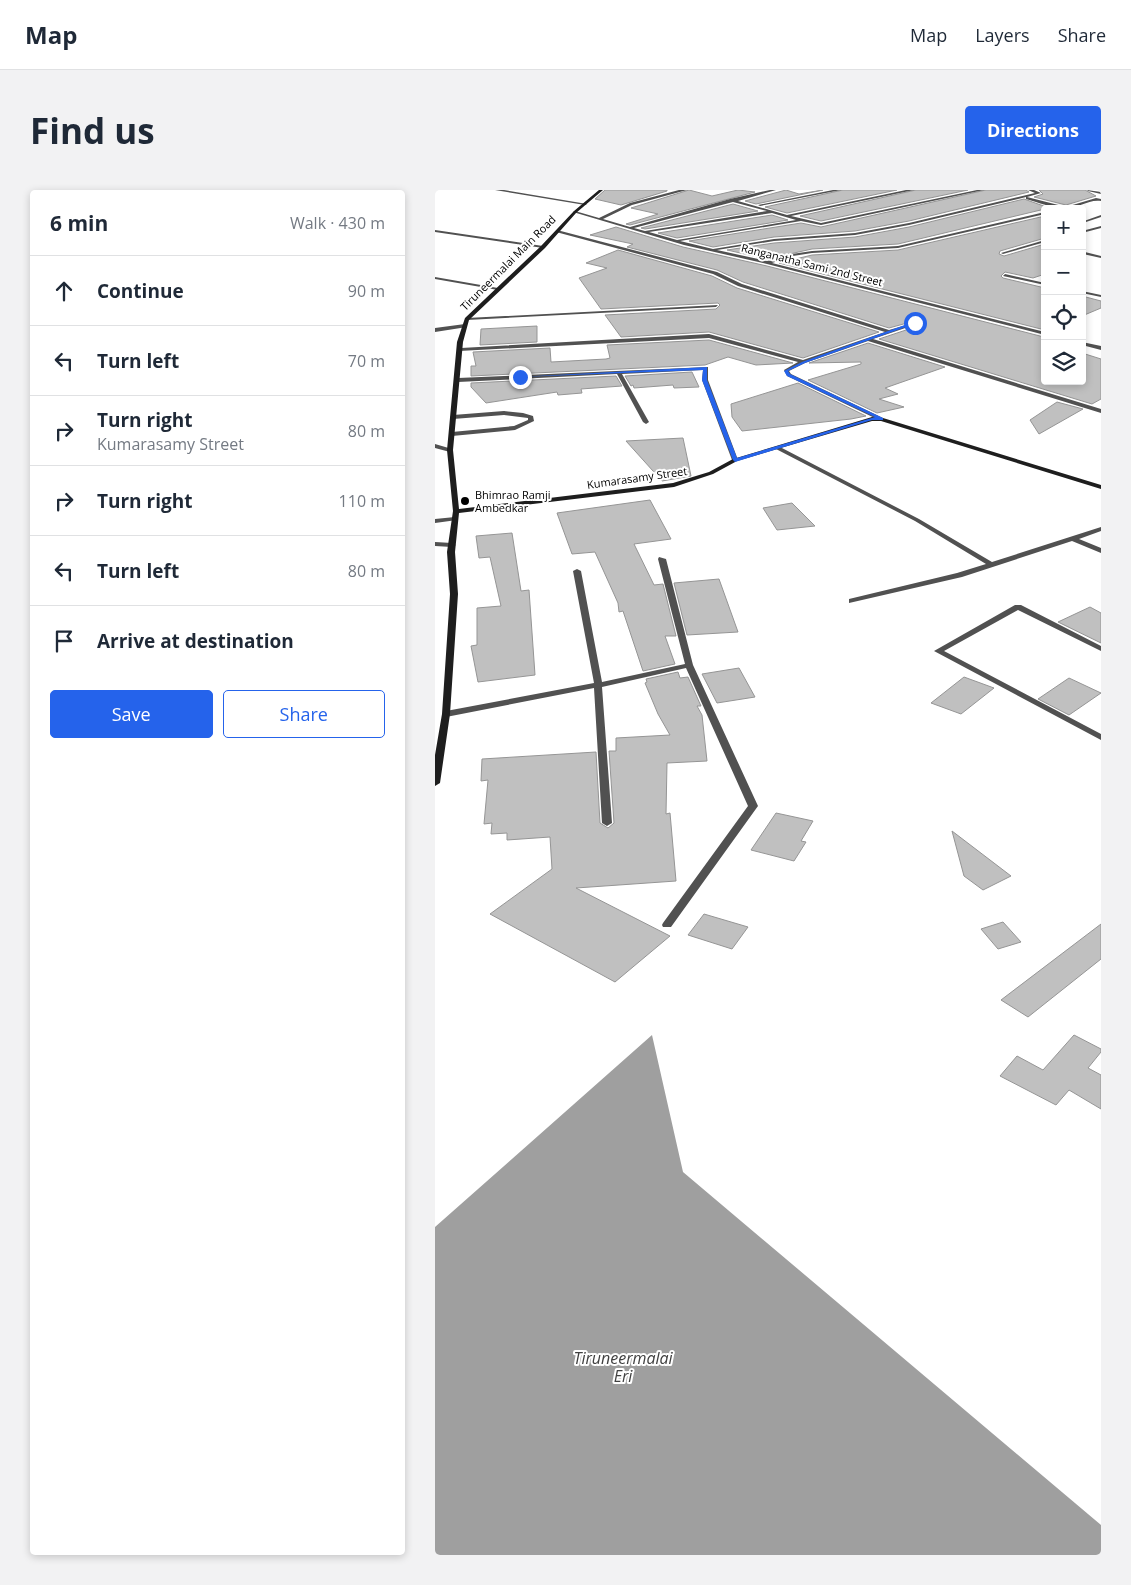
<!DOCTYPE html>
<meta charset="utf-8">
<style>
:root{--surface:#fff;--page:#f2f2f3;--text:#1f2937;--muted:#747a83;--line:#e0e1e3;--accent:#2563eb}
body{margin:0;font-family:"Open Sans",sans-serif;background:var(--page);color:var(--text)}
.controls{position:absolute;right:15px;top:15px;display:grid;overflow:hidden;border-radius:5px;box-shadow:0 2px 8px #0003}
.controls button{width:45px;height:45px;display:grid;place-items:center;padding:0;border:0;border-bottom:1px solid var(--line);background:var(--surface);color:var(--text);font:25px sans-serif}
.stop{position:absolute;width:15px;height:15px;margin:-11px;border:4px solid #2563eb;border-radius:50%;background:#fff}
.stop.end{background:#2563eb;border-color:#fff;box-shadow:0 1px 5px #0008}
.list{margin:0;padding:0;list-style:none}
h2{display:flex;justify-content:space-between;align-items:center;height:65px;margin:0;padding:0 20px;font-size:21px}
h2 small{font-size:16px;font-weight:400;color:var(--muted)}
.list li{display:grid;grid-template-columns:32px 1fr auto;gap:15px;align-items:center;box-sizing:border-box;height:70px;padding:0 20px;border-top:1px solid var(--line)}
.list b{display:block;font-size:19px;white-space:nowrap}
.list p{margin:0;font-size:16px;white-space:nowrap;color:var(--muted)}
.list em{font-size:16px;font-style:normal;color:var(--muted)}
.actions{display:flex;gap:10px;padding:15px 20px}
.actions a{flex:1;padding:11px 0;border:1px solid var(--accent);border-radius:5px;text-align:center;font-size:18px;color:var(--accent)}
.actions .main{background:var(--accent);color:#fff}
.icon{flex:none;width:28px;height:28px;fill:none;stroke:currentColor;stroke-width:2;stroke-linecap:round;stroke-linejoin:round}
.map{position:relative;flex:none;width:666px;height:1365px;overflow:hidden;border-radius:5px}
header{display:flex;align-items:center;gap:30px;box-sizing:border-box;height:70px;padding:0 25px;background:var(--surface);border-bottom:1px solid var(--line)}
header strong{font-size:24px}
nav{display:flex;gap:28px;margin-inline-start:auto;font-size:18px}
.intro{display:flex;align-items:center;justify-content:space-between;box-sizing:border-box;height:120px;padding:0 30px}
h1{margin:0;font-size:35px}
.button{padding:12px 22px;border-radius:5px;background:var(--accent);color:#fff;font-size:18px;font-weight:700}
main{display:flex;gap:30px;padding:0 30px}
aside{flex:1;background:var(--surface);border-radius:5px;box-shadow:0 2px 8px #0003}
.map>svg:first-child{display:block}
</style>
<header>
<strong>Map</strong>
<nav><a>Map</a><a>Layers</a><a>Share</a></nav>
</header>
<div class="intro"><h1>Find us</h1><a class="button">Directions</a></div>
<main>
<aside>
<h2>6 min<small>Walk · 430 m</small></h2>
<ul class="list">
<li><svg class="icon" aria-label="ahead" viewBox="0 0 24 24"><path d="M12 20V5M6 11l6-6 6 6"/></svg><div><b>Continue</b></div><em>90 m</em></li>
<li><svg class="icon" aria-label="left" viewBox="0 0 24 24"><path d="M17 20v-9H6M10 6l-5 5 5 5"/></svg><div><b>Turn left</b></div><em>70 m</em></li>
<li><svg class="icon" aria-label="right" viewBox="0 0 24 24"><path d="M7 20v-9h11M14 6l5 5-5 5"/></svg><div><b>Turn right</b><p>Kumarasamy Street</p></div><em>80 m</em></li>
<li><svg class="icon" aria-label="right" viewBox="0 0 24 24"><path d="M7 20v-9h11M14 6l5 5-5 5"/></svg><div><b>Turn right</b></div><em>110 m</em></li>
<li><svg class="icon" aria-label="left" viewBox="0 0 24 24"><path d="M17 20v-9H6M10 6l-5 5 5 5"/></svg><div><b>Turn left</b></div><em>80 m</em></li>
<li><svg class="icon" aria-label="arrive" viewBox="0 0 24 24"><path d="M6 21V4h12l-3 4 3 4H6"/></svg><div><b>Arrive at destination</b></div></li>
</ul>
<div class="actions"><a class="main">Save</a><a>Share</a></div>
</aside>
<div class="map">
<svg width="666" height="1365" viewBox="0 0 666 1365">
<rect width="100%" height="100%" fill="#fff"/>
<!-- water -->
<path fill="#9f9f9f" d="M217,845L248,982L666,1335V1365H0V1037Z"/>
<!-- building -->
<path fill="#c0c0c0" stroke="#959595" d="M170,0H232V1L186,15L160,9Z
M254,0L277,6L303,0L320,2L195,35L191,34L223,24L196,18Z
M351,0L364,4L388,0L321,14L310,11Z
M408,0H462L352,23L330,17Z
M481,0H533L386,31L365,26Z
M551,0H591L594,2L474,31L420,41L339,47L278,57L254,51L366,33L386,37Z
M604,0H650L661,6L631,15L599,7L608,4Z
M589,9L617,19H610L463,54L377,59L332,69L292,60L339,53L420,47L474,37Z
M298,14L323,21L210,39L206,38Z
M337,25L353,30L242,48L223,43Z
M610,26V48L565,61L564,64L569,66L610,54V84L598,88L570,82L566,86L568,88L610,98V140L344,73L377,65L463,60Z
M181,37L248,57L332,76L605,146L610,148V191H647V163L666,169V209L657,214L444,149L483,136V130L454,138L308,92L282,80L192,57L198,54L155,45Z
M183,60L277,86L302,98L444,142L368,168L274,142L186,147L170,125L281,119L285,115L283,113L166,119L144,88L172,78L151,73Z
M647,106L666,111V118L647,126Z
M102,136V152L45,155L46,139Z
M274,150L358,173L321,175L293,167L270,175L36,186V176H41L38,162L115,158L116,172L171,169L175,168L172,155Z
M433,153L510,177L450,198L463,204L444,209L469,217L442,223L373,190L426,174V172L374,173Z
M257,182L264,197L239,198L238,195L199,198L198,195L196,196L190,186Z
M181,186L187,196L146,199L147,203L123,205L122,202L51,213L36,197V193Z
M363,193L431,226L416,229L307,241L297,227L296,214Z
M622,212L648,219L604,244L595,230Z
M248,248L256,286L227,291L191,251Z
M215,310L236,349L199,354L219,395L228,394L241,446H230L240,474L208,481L188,421L184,422L183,413L160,362L137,364L122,323Z
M357,313L380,336L342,340L328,318Z
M77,343L86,401L94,400L100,485L43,492L36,456L42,455V418L66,416L55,367L44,368L41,346Z
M284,389L303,442L252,445L239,393Z
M655,417L666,423V453L623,432Z
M304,478L320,507L282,513L267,484Z
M243,482L245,488L253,487L266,516H262L267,525L272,571L232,573L231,624L235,623L241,691L141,698L235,746L180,792L55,724L117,679L115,647L72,650V643L56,644L57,633L49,634L53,590L46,591L47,569L161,562L165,633L173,638L179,633L174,561H181V548L235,545L223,524L210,493L212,492L211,489Z
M529,487L559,498L526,524L496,513Z
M634,488L666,503L634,525L603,509Z
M341,623L378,631L366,651L371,652L359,671L316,660Z
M517,641L576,686L548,700L529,686Z
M269,724L313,737L297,759L253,745Z
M568,732L586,752L563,759L546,739Z
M666,734V769L593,827L566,810Z
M639,845L666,859V862L653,878L666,885V919L634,900L621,915L565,886L582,866L608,880Z"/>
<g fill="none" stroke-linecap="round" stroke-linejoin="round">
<!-- lane -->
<path fill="#515151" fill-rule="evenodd" d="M60,0H69L152,14L150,15Z
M0,40L108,56L110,57L108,58L0,42Z
M0,87L63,98L65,99L63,100L0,89Z
M30,134L32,137L0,142V138Z
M69,221L88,223L98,226L99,231L80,240L17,246L14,244L17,242L79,236L93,230V228L69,225L18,229L15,227L18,225Z
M20,327L22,328V330L0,333V329Z
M0,352L17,353L21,355L17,357L0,356Z"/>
<!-- street -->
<path fill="#515151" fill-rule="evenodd" d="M244,0H252L197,15L168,29L195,37L295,9L335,0H341L303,11L352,25L471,0H479L356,26L386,33L542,0H549L386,35L366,31L245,51L278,59L339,49L420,43L474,33L600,3L593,0H599L606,3L592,7L631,17L661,8L666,9V11C654,9 643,18 632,19C623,20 602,12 591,9V7L474,35L420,45L339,51L282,60L332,71L357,64L377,61L463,56L610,22V24L463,58L377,63L358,66L337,73L610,142V145L332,74L249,55L138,22L140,21L164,28L195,13ZM298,12L332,21L210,41L199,38ZM337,23L361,30L242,50L214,42Z
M398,0H406L325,16L323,15Z
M652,0L666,2V4L653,1Z
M666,25V27L651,32L649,31Z
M666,36V38L647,43V41Z
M122,40L282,82L307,94L454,140L482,132V134L438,149L666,219V223L433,151L370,173L354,181L356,184L448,228V230L446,231L352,186L349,180L363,172L274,148L24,161L23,160L26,158L274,144L368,170L450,142L303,96L278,84L121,42Z
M610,50V52L568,64L566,63Z
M650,62L666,66V68L648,64Z
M570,84L610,93V95L568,86Z
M647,101L666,105V107L647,103Z
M283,115L281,117L32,130L30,129L32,128Z
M647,152L666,156V160L647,155Z
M273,177V190L303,270L302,271L297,270L267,190L268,180L187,184L214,232L211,234L208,232L182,184L23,192L20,190L23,188Z
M0,254L17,259L18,260L15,262L0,258Z
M341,257H345L484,329L557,372L666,337V341L644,349L666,358V363L637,351L527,387L414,413V409L522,383L551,374L480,331L341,259Z
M224,367L231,369L258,475L323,616L236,737H228L227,735L228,733L313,616L251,478L167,497L177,633L172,636L167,633L159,498L11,527L7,524L11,521L159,493L138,381L142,379L146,381L167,492L250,474L223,369Z
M580,415H586L666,456V461L583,420L509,461L666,544V550L499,461Z"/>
<!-- secondary -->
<path fill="#1e1e1e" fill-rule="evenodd" d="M164,0H168L141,23L110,58L34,130L28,152L18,260L24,319L238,293L274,282L298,269L437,227L448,228L666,295V299L446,231H437L302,271L278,284L239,297L24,323L20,362L23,404L15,524L5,593L0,596V565L7,524L15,404L12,362L18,321L12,260L22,152L30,128L106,56L139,21Z"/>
</g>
<!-- route -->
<path fill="#2563eb" d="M478,132L482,133L370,173L353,181L355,184L448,228V230H437L300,272L298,270L267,190L268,180L83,187L272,177V190L302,268L440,227L352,186L349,181L367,172Z"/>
<!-- markers -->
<circle fill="#000" stroke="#fff" stroke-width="2" cx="30" cy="311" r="5"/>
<g text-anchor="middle" stroke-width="4" stroke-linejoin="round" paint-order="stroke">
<!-- far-street labels -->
<g font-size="11" fill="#000" stroke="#fff">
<text transform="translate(73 73) rotate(-45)" y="4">Tiruneermalai Main Road</text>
<text transform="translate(377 75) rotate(14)" y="4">Ranganatha Sami 2nd Street</text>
<text transform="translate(202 288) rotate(-8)" y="4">Kumarasamy Street</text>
</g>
<!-- far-poi labels -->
<g font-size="11" fill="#000" stroke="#fff" text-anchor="start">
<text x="40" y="309">Bhimrao Ramji<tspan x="40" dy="13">Ambedkar</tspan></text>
</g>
<!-- near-water labels -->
<g font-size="16" font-style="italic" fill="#404040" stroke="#fff">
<text x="188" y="1174">Tiruneermalai<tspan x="188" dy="18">Eri</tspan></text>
</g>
</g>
</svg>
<div class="controls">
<button>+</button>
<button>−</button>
<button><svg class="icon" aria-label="locate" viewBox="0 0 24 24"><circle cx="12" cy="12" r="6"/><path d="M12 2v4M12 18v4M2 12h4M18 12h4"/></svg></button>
<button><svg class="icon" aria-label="layers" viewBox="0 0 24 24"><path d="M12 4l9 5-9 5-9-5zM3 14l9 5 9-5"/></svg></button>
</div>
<div class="stop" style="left:480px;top:133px"></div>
<div class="stop end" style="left:85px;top:187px"></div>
</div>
</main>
